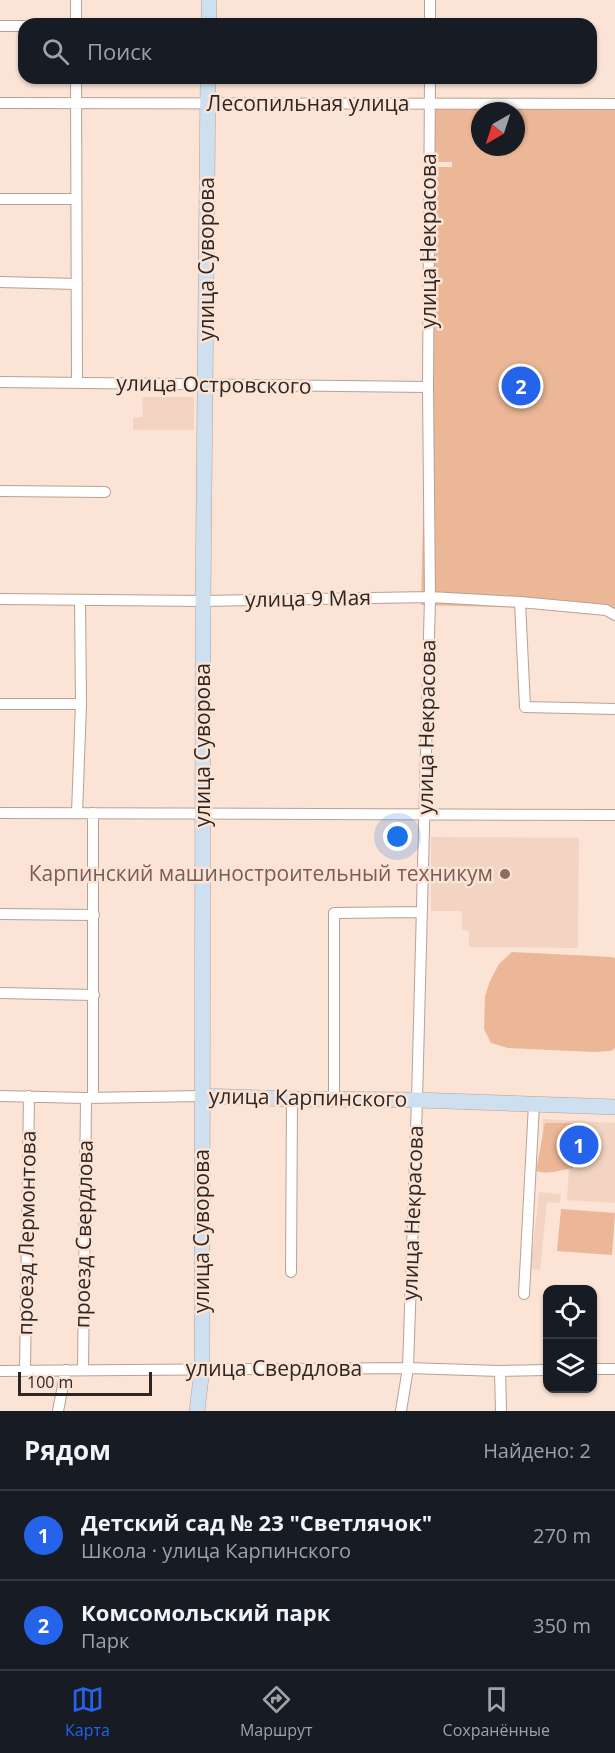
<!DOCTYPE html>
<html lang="ru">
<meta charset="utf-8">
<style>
:root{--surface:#171b24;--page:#242831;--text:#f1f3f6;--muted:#9ea1a6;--line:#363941;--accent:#2563eb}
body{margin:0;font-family:"Open Sans",sans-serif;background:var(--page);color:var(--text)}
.controls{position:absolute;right:18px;bottom:18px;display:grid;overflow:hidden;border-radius:12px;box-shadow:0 2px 4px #0004}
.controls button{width:54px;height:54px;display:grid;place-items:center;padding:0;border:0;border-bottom:2px solid var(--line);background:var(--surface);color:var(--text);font:30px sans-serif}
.compass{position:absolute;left:471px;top:102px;width:54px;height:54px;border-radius:50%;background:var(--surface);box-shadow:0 2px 4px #0004;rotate:219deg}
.scale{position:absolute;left:18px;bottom:15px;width:134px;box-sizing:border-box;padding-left:6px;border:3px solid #2f2621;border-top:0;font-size:16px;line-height:21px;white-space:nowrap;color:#2f2621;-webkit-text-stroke:4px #fbe3d5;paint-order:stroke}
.you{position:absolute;left:398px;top:837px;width:21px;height:21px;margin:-15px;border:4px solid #fff;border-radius:50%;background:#1a73e8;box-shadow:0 0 0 9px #1a73e833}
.badge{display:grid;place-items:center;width:39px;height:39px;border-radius:50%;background:var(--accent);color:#fff;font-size:20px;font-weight:700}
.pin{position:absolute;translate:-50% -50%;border:3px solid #fff;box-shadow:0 2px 6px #0006}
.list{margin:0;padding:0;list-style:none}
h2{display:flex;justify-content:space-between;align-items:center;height:78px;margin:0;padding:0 24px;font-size:26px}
h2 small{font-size:20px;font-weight:400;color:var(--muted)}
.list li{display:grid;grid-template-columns:39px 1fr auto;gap:18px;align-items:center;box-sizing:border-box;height:90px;padding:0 24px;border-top:2px solid var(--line)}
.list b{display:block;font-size:22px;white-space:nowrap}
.list p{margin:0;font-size:20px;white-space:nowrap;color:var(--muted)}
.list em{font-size:20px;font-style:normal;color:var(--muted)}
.icon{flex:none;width:33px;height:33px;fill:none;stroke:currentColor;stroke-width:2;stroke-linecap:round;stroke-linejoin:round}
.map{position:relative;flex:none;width:615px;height:1411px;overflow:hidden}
.search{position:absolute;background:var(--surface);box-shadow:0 2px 4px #0004;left:18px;right:18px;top:18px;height:66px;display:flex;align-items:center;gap:15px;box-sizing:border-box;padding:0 21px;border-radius:18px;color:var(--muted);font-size:22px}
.sheet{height:258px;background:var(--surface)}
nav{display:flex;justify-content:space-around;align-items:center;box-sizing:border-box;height:84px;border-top:2px solid var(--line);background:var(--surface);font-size:16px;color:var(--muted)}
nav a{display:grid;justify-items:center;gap:3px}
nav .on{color:var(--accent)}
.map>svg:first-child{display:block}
</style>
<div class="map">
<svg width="615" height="1411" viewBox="0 0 615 1411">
<rect width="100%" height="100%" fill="#fbe3d5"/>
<!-- built -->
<path fill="#f3d4c3" d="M142,397H194V430H133V418L143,417Z
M431,837L579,838L578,948L469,947V931L462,930V911H431Z
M543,1119L615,1123V1203L567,1200L569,1169L541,1167Z
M539,1192L561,1194L560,1203L547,1202L540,1270L527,1269L528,1254H532Z"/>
<!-- green -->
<path fill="#ebb797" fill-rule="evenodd" d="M434,104L615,108V610L421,605L432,167H452V162H433ZM480,111H516V147H480Z
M512,952L612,957L615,958V1048L611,1051L594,1052L508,1048L491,1043L484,1029L485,996L490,981L499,964Z
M545,1123H575L584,1150L573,1168C560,1170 549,1175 536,1171Z
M561,1209L615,1213L612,1255L557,1251Z"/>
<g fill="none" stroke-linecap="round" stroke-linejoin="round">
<defs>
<path id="street" d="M76,24V0
M430,24V0
M0,26H24
M76,78L77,383
M0,103L615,104
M0,199H76
M0,282L77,284
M0,382L428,387
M0,491L105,492
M0,599L203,601L430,597L520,602L606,610L615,615
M520,602L525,707L615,709
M0,704H81
M0,813L615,815
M77,813L81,704L80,600
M0,914L94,915
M0,993L94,995
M0,1096L86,1098L202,1096
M93,1097V813
M334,1099V913L421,912
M291,1272L292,1099
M524,1294L534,1104
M592,1369H615
M25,1370L29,1096
M83,1370L86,1098
M0,1371L408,1368L500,1371L548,1370
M500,1371L501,1411
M58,1411L66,1370
M401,1411L408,1368L417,1100L430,597L428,387L430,78"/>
<path id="secondary" d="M209,24V0
M202,1096L292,1099L417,1100L615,1107
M197,1411L202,1369L203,601L208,78"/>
</defs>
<!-- street casing -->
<use href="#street" stroke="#b8a194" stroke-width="12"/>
<!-- secondary casing -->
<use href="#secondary" stroke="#b8a194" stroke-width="16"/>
<!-- street -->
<use href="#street" stroke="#fff" stroke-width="10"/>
<!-- secondary -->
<use href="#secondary" stroke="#cee0ef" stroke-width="15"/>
</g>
<!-- markers -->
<circle fill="#8d6e63" stroke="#fbe3d5" stroke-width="2" cx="505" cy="874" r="6"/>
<g text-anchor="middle" stroke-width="5" stroke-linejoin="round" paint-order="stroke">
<!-- street labels -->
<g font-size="21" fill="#2f2621" stroke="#fbe3d5">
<text x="308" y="111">Лесопильная улица</text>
<text transform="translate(429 241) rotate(-90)" y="7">улица Некрасова</text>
<text transform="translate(207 259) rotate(-90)" y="7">улица Суворова</text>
<text transform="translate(214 385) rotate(1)" y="7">улица Островского</text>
<text transform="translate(308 599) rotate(-1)" y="7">улица 9 Мая</text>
<text transform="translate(427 727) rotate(-89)" y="7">улица Некрасова</text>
<text transform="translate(203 745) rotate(-90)" y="7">улица Суворова</text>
<text transform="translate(308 1098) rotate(1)" y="7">улица Карпинского</text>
<text transform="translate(413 1213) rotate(-88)" y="7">улица Некрасова</text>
<text transform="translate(202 1231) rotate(-90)" y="7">улица Суворова</text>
<text transform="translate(27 1233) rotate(-89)" y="7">проезд Лермонтова</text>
<text transform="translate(84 1234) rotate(-89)" y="7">проезд Свердлова</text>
<text x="274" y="1376">улица Свердлова</text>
</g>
<!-- education labels -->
<g font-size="21" fill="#785e54" stroke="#fbe3d5" text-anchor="end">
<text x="493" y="881">Карпинский машиностроительный техникум</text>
</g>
</g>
</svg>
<div class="controls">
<button><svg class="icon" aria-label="locate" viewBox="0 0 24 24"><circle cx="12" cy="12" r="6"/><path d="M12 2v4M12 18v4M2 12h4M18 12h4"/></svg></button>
<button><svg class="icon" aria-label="layers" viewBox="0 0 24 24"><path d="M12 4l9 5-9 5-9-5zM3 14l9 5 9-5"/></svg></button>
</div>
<svg class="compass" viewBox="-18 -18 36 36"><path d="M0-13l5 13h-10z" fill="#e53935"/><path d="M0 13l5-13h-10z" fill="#9ea1a6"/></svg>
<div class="scale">100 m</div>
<div class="you"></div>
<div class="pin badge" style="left:579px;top:1145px">1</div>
<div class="pin badge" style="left:521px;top:386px">2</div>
<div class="search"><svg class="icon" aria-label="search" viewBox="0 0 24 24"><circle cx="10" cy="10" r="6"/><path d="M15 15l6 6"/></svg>Поиск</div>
</div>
<section class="sheet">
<h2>Рядом<small>Найдено: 2</small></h2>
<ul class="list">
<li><span class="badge">1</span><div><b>Детский сад № 23 &quot;Светлячок&quot;</b><p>Школа · улица Карпинского</p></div><em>270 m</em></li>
<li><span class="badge">2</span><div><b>Комсомольский парк</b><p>Парк</p></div><em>350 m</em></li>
</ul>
</section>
<nav>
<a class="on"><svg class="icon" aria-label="map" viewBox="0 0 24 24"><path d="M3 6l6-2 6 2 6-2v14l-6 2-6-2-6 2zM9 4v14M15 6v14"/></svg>Карта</a>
<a><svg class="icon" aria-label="directions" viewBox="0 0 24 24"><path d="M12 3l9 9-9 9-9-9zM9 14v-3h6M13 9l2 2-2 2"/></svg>Маршрут</a>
<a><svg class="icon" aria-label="saved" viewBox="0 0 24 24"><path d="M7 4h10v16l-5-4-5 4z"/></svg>Сохранённые</a>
</nav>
